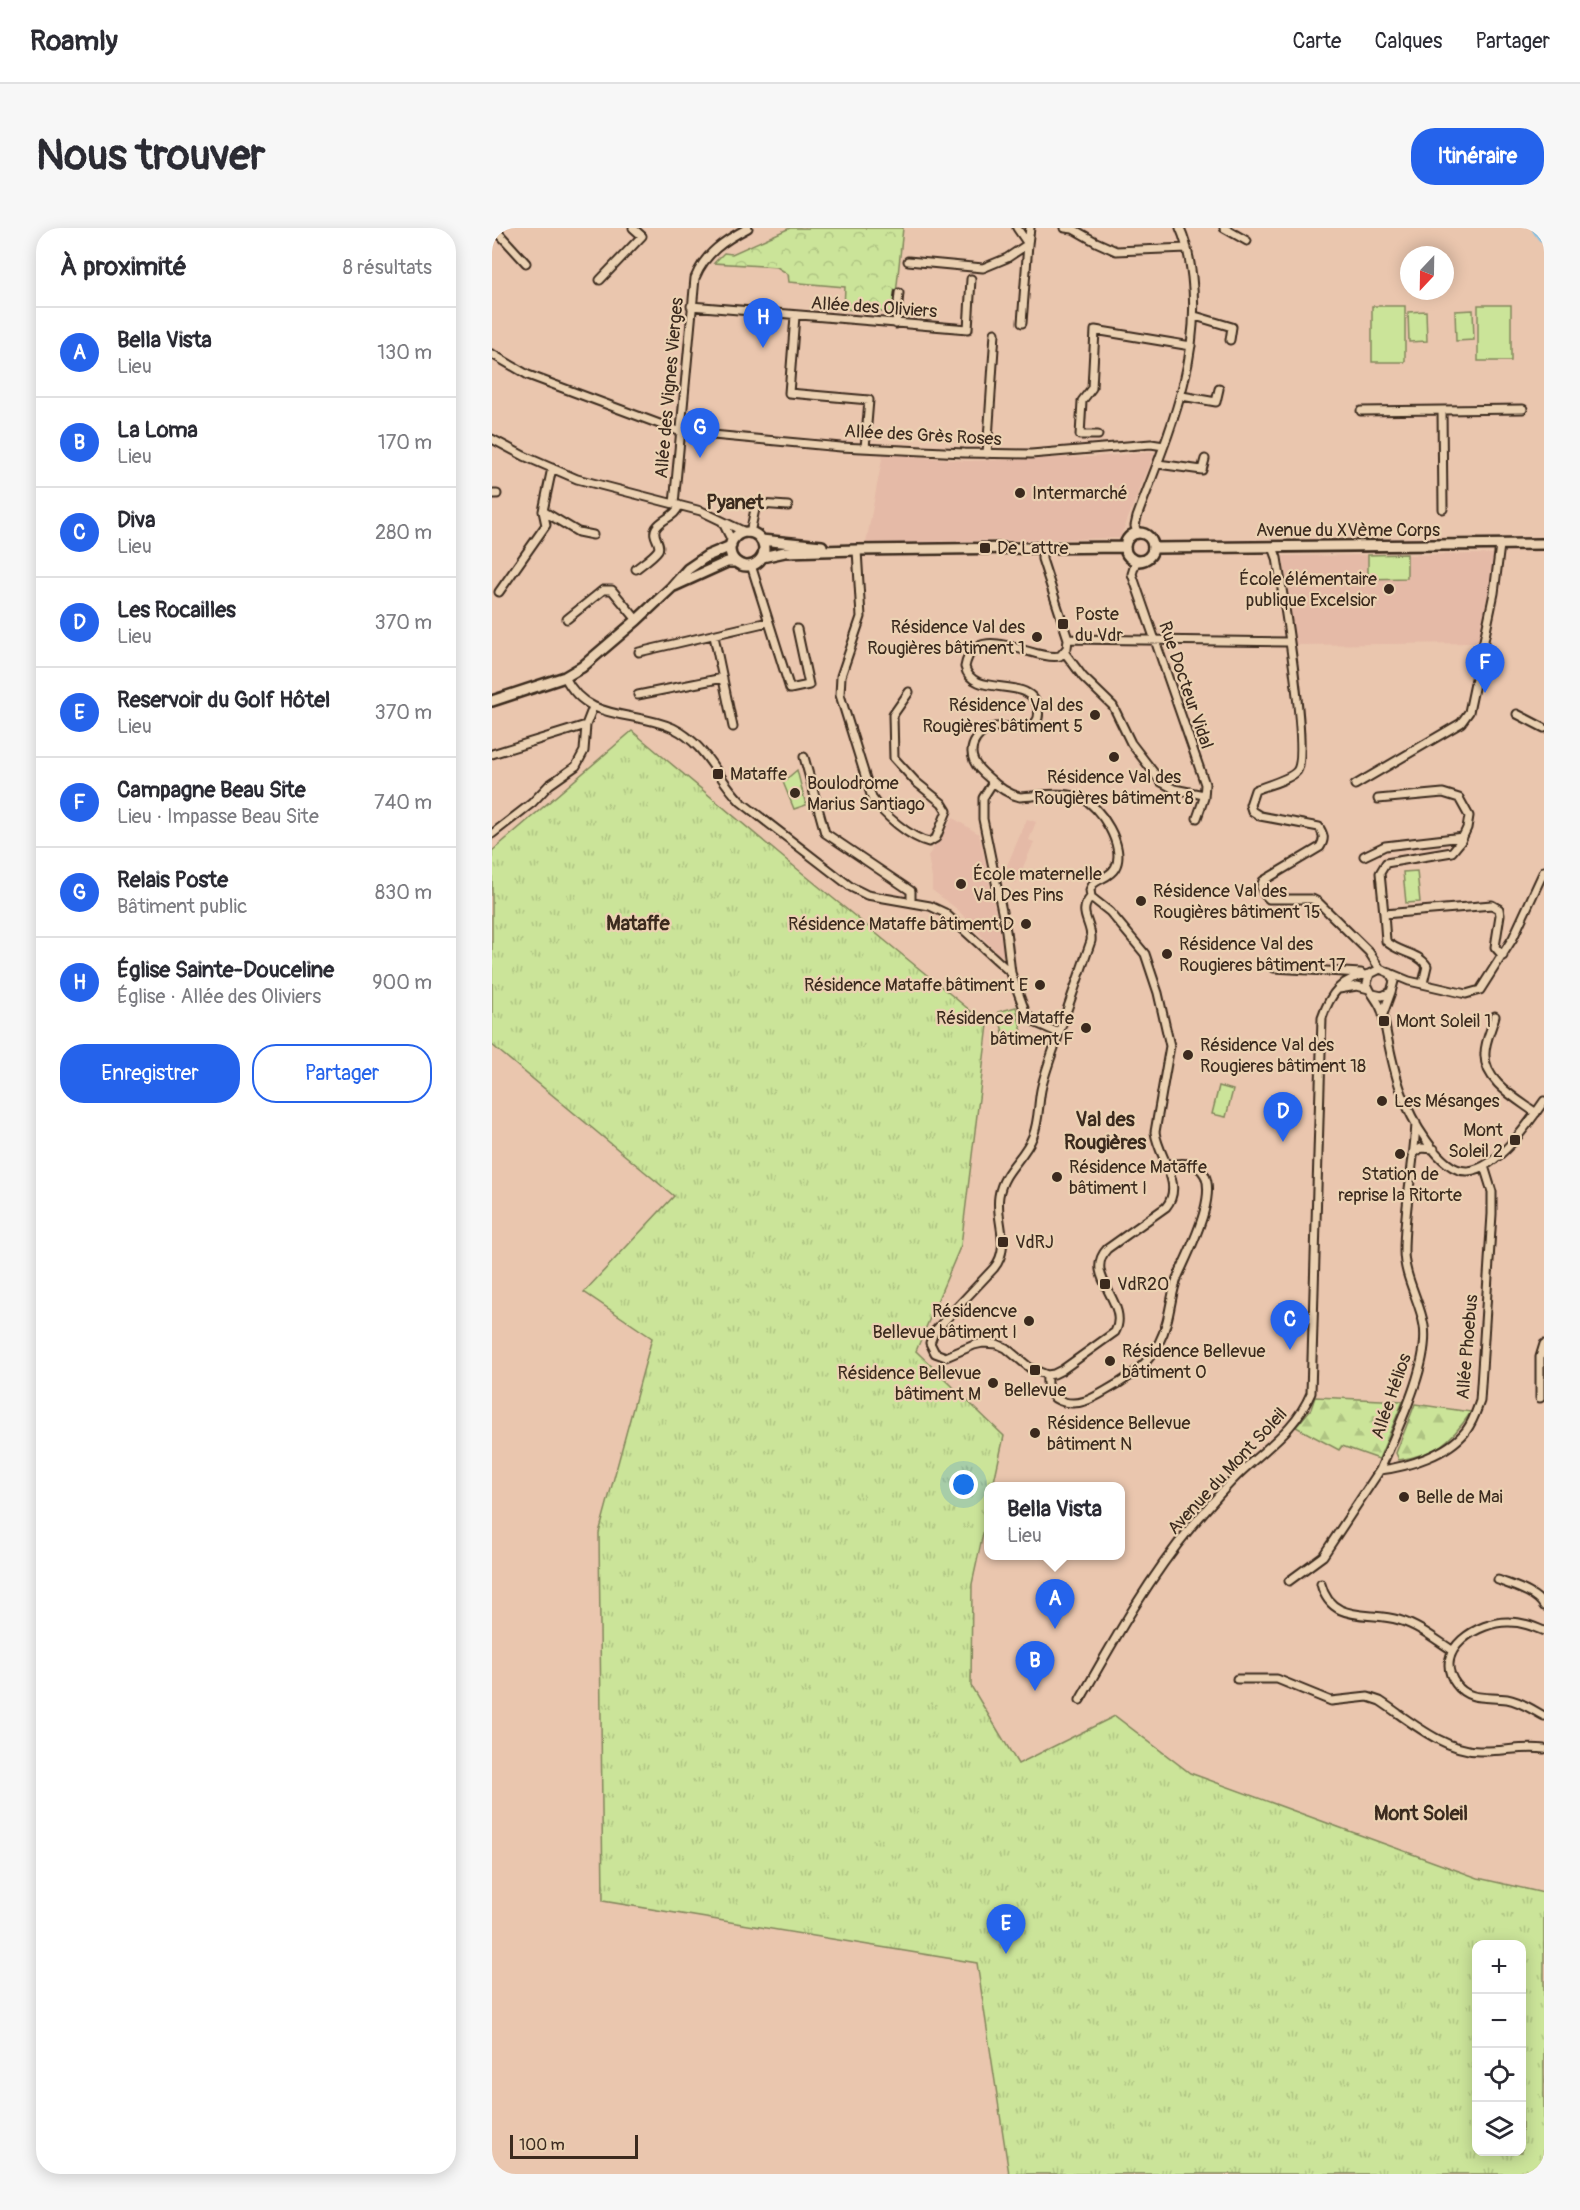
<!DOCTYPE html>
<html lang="fr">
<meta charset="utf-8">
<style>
:root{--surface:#fff;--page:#f7f7f7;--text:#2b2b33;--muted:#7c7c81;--line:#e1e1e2;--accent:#2563eb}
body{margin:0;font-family:Pangolin,sans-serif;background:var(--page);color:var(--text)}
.controls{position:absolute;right:18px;bottom:18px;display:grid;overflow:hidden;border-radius:12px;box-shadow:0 3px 15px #0003}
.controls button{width:54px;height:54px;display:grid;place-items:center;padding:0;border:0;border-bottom:2px solid var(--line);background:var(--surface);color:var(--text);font:30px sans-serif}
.compass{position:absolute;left:908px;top:18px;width:54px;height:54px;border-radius:50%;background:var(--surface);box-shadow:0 3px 15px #0003;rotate:202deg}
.scale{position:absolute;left:18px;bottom:15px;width:128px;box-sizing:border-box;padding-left:6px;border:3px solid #3b2a1e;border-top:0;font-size:16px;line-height:21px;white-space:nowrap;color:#3b2a1e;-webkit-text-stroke:4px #ebd1b2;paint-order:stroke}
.you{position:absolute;left:472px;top:1257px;width:21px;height:21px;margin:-15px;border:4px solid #fff;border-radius:50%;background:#1a73e8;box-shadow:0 0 0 9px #1a73e833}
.badge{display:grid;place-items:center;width:39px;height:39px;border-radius:50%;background:var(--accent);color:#fff;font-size:20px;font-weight:700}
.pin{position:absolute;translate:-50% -50px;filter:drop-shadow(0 2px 3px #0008)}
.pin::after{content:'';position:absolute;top:32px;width:21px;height:18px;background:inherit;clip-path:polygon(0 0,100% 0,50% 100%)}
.popup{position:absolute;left:492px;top:1254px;width:141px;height:78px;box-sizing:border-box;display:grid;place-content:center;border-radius:12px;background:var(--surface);filter:drop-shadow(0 2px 4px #0005);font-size:20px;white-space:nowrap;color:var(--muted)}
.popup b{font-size:22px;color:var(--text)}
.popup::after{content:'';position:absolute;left:50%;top:100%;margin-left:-12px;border:12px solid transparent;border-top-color:var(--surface)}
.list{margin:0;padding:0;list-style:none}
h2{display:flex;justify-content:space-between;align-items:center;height:78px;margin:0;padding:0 24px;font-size:26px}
h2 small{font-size:20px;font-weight:400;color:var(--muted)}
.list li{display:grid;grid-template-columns:39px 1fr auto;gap:18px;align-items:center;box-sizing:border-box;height:90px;padding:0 24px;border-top:2px solid var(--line)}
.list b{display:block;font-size:22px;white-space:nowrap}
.list p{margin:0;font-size:20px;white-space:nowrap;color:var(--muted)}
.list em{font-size:20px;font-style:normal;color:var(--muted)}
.actions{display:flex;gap:12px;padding:18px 24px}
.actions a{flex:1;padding:14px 0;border:2px solid var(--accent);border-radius:24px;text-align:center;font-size:21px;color:var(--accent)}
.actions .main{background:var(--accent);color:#fff}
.icon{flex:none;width:33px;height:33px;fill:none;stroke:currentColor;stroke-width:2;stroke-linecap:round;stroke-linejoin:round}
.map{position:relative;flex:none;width:1052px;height:1946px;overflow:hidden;border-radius:24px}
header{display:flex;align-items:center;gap:36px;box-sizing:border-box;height:84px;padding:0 30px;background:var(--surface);border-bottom:2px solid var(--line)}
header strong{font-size:28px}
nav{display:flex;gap:33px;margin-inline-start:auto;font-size:21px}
.intro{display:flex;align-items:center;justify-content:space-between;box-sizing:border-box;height:144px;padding:0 36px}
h1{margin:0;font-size:42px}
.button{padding:15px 27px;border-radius:24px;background:var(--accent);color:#fff;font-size:21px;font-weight:700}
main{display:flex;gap:36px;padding:0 36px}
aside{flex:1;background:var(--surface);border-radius:24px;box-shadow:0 3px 15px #0003}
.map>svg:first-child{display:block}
</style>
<header>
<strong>Roamly</strong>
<nav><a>Carte</a><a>Calques</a><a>Partager</a></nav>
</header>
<div class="intro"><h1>Nous trouver</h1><a class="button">Itinéraire</a></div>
<main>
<aside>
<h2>À proximité<small>8 résultats</small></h2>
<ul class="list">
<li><span class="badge">A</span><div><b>Bella Vista</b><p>Lieu</p></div><em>130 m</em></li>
<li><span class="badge">B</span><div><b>La Loma</b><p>Lieu</p></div><em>170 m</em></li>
<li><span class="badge">C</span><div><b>Diva</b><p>Lieu</p></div><em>280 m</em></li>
<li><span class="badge">D</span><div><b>Les Rocailles</b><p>Lieu</p></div><em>370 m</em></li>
<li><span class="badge">E</span><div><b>Reservoir du Golf Hôtel</b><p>Lieu</p></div><em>370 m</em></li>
<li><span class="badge">F</span><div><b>Campagne Beau Site</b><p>Lieu · Impasse Beau Site</p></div><em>740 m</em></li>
<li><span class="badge">G</span><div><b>Relais Poste</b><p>Bâtiment public</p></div><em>830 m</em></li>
<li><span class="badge">H</span><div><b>Église Sainte-Douceline</b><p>Église · Allée des Oliviers</p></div><em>900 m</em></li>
</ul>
<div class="actions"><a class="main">Enregistrer</a><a>Partager</a></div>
</aside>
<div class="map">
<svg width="1052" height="1946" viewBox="0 0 1052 1946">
<defs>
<pattern id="grass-tufts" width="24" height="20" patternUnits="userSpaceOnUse" patternTransform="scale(1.5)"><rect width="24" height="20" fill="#cbe499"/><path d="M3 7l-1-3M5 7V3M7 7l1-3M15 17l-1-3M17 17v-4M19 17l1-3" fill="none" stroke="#afc483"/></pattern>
<pattern id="forest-firs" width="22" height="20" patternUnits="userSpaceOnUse" patternTransform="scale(1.5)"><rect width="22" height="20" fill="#cbe499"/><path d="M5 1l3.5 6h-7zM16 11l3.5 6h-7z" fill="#afc483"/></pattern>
<pattern id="park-crowns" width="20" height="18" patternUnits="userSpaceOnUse" patternTransform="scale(1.5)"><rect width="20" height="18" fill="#cbe499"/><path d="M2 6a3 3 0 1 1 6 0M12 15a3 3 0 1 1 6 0" fill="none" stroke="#afc483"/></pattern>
</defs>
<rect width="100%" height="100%" fill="#eac6ae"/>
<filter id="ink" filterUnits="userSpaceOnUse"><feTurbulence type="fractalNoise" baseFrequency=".0167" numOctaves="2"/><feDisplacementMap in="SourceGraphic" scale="12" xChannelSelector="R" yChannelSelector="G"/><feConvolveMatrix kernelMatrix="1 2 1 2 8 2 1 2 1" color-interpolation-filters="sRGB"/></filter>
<g filter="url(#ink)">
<!-- built -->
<path fill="#e5baa7" d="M663,224L628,310L374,315L391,226L476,233L600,229Z
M1004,326L998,373H993L997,379L990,410L983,415L803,417L791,328Z
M461,590L487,606L513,728L507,727L465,681L440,662V650L436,628Z
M535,591L544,594L537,612L542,614L524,655L510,649Z"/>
<!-- grass -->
<path fill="url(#grass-tufts)" stroke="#83875c" stroke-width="1.5" fill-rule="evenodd" d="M140,503L287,626L496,797L469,1017L424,1123L512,1208L501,1258H497V1278L480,1356L479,1458L526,1536L623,1488L698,1545L986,1650L1052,1665V1946H517L485,1735L111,1673L107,1305L160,1110L92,1064L182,968L0,817V623ZM984,1716H1030V1924H984Z"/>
<!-- forest -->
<path fill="url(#forest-firs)" stroke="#83875c" stroke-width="1.5" d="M823,1169L911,1173L887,1231L850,1218L847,1222L804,1199L819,1181Z
M923,1176L979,1184C958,1215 944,1226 907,1232L904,1225Z"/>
<!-- park -->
<path fill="url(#park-crowns)" stroke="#83875c" stroke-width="1.5" d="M298,0H411L402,85L352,81L353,59L297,54L296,46L285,39L222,35L232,25L240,26Z"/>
<!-- garden -->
<path fill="#cbe499" stroke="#83875c" stroke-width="1.5" d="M986,77H1019V133H986Z
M880,78H913V134H880Z
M981,82L982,112L964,113L963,83Z
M934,83L935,113L917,114L916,84Z
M915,326V350L876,351V327Z
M305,542L314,577L302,581L291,554Z
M925,643L928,674L914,675L911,644Z
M524,779L531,808L513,813L506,784Z
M727,858L741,862L734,889L720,886Z"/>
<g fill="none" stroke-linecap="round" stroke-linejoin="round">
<!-- river -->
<path stroke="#85c1e5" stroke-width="15" d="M1047,0L1052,7"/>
<defs>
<path id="street" d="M2,0L34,35
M525,0L536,16L538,0
M573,0L581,1L604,14L624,23L695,20
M732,0L755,13
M416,33L491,40L515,30L536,16
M108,52L150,8L141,0
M199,78L476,101L479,51
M303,88L297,165L377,172L373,220
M703,88L740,99L738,112
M530,95L536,16
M404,96L407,65
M0,126L36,147L189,204L349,219L472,225L539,226L659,216L672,218
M690,168L724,174L727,161
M950,182L1031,181
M869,183L950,182L951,281
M606,207H588L590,173L600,160L603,102L699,118
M0,211L32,228L85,251L209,283L255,305
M495,226L503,105
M666,236L710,242L713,231
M0,266H5
M182,276L203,50C213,25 233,12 256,0
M51,283L86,304L101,307
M231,295L240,313
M258,305L263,281L268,276L296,278
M645,305L643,298L645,289C674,211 710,135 700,49C698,33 695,15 688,0
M550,319V331L576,411L575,420L568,428C542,434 482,390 473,439C481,472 540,445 546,481C551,507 517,497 503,499C488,502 475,517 482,533C485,540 491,545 497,550C505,558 516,566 528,569C548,568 569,563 589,570C608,577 635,620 623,640C618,649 608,650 601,656L598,662L599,669L618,684L653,726L666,765L678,818L663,904C666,929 693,956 674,979L615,1021C590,1048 639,1075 623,1104L570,1142L562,1146L555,1147
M781,319L785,330C790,361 818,526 805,543C799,551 773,558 763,562L758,577L760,583L768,588L827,599C832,607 833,611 828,619L771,653L769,659L772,666L777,671H820L826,674L877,724L888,741
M365,322L369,389L349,448L348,467L380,570C391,586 418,610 437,614L444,610L455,583L450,575L424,554L402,530L401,487L417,464
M644,333L640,346L713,556L712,570L705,590
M259,337L298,461L317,457L305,401
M144,341C150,336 161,329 166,322C170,315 159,308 164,300C170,290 184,289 187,277
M7,364L54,297L51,283L60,240
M75,391L111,362H120L145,392
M222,408L241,499
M576,411L797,414
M147,424L276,394
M573,425L591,449L621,478L639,515L669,554L682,561L712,567
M73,449C95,495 142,482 181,500C214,516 225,550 249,574L359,659L375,667L438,678L453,685L519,745
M146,467L231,450
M1025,486L1052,500
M94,497L101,479
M0,526L94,497L92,523L84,538L57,557L40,575L0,606
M312,529L333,605L419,663V674
M501,554L491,570V591L514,703L519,745L534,786L544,795L567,805C561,824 553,843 549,862C546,878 547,893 541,908C532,931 511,942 507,968C503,993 520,1018 502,1040L442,1104L438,1115L443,1125L454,1129L482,1117L491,1115L505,1116L514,1120L538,1140L555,1147
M863,557L969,495L977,484L1002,365L1008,317
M886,571L951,565L967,570L977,588L975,600L969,613L960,624L894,635L888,645L892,686
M872,628L893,618L971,609
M1052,643L1021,710L988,762L974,766L917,753L888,741L878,746L875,755C878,767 889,774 891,787C896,813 900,838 909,863C917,887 947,945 976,943C1005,941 1037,895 1052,873
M782,740L869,745
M931,755L935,738C926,724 906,725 894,713L892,686L1000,677L1007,681L1008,687L1003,719L1011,728
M847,761L865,758L877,761
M881,766L890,768L899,764L902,753L898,745
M891,786L899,764
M1003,788C1000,800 993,813 993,825C991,853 1025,871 1044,885
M567,805L599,713C601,695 584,685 599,669
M921,926L929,920L942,921
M555,1147C554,1161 557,1170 572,1174C589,1178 601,1170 615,1162C646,1145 666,1129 675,1093C679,1078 680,1063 686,1048C695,1027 734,955 705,939C697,934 683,935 674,938
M1048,1170V1129L1052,1116
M888,1242C903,1206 938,1137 932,1098C928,1073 912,1049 912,1023C912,980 922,938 924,895
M1006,1352C1021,1358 1044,1364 1052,1378
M797,1353L831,1328L888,1242C916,1239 956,1226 974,1203C981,1194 984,1184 988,1173L1000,986V964L992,938
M829,1356C839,1396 877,1383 907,1392C927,1398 943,1411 960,1422
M1052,1403C1040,1398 1030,1394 1017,1394C987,1393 939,1422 964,1456C977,1474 997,1468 1015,1471C1028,1473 1041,1482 1052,1488
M745,1451H785L839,1473L876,1469L888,1473C917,1492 950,1522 987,1523C1009,1524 1030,1518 1052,1521
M588,1472C622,1412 656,1351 700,1298C716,1279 732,1260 750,1243C776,1218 804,1201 819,1165L830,790C838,766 850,749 878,746"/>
<path id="secondary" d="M238 321a17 17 0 1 1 34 0a17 17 0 1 1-34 0Z
M633 319a14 14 0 1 1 28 0a14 14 0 1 1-28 0Z
M269,312L330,318
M661,320L1052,316
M270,329L293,324L365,322L633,319
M182,358L235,334H244
M0,473L73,449L90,439L145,392L180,359L196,341L215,328L239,318"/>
</defs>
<!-- street casing -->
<use href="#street" stroke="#3b2a1e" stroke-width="11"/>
<!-- secondary casing -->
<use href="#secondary" stroke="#3b2a1e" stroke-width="14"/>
<!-- street -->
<use href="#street" stroke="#ebd1b2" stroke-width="7"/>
<!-- secondary -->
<use href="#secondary" stroke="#ebd1b2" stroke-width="9"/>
</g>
</g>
<!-- markers -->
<g fill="#3b2a1e" stroke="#ebd1b2" stroke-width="2">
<circle cx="528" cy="265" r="6"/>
<rect x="487" y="314" width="12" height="12" rx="3"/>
<circle cx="897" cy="361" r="6"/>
<rect x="565" y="390" width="12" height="12" rx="3"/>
<circle cx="545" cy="409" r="6"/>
<circle cx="603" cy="487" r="6"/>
<circle cx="622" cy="529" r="6"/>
<rect x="220" y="540" width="12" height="12" rx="3"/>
<circle cx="303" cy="565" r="6"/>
<circle cx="469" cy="656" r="6"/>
<circle cx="649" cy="673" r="6"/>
<circle cx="534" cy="696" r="6"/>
<circle cx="675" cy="726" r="6"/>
<circle cx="548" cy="757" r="6"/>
<rect x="886" y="787" width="12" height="12" rx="3"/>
<circle cx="594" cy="800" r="6"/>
<circle cx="696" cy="827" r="6"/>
<circle cx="890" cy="873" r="6"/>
<rect x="1017" y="906" width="12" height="12" rx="3"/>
<circle cx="908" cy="926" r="6"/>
<circle cx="565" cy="949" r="6"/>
<rect x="505" y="1008" width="12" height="12" rx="3"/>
<rect x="607" y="1050" width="12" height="12" rx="3"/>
<circle cx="537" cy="1093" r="6"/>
<circle cx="618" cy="1133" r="6"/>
<rect x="537" y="1136" width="12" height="12" rx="3"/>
<circle cx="501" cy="1155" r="6"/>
<circle cx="543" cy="1205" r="6"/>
<circle cx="912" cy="1269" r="6"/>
</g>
<g text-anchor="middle" stroke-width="4.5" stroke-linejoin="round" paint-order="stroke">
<!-- street labels -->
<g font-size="18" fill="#3b2a1e" stroke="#ebd1b2">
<text transform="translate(382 79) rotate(4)" y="6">Allée des Oliviers</text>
<text transform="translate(177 160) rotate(-85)" y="6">Allée des Vignes Vierges</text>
<text transform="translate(431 207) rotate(3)" y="6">Allée des Grès Roses</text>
<text x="856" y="308">Avenue du XVème Corps</text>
<text transform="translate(694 457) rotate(71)" y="6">Rue Docteur Vidal</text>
<text transform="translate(975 1119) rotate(-85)" y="6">Allée Phoebus</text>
<text transform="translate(899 1168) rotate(-71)" y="6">Allée Hélios</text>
<text transform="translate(735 1243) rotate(-47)" y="6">Avenue du Mont Soleil</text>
</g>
<!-- poi labels -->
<g font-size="18" fill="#3b2a1e" stroke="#ebd1b2" text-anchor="start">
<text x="540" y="271">Intermarché</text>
<text x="505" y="326">De Lattre</text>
<text x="885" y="357" text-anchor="end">École élémentaire<tspan x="885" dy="21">publique Excelsior</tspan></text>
<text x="583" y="392">Poste<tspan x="583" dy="21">du Vdr</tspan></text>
<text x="533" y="405" text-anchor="end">Résidence Val des<tspan x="533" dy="21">Rougières bâtiment 1</tspan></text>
<text x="591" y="483" text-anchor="end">Résidence Val des<tspan x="591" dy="21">Rougières bâtiment 5</tspan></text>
<text x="238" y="552">Mataffe</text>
<text x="622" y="555" text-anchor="middle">Résidence Val des<tspan x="622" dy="21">Rougières bâtiment 8</tspan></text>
<text x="315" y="561">Boulodrome<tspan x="315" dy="21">Marius Santiago</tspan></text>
<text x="481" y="652">École maternelle<tspan x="481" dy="21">Val Des Pins</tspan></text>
<text x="661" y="669">Résidence Val des<tspan x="661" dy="21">Rougières bâtiment 15</tspan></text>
<text x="522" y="702" text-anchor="end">Résidence Mataffe bâtiment D</text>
<text x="687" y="722">Résidence Val des<tspan x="687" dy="21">Rougieres bâtiment 17</tspan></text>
<text x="536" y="763" text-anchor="end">Résidence Mataffe bâtiment E</text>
<text x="582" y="796" text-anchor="end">Résidence Mataffe<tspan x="582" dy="21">bâtiment F</tspan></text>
<text x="904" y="799">Mont Soleil 1</text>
<text x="708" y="823">Résidence Val des<tspan x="708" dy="21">Rougieres bâtiment 18</tspan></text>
<text x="902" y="879">Les Mésanges</text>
<text x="1011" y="908" text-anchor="end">Mont<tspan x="1011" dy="21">Soleil 2</tspan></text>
<text x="577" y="945">Résidence Mataffe<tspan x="577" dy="21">bâtiment I</tspan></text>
<text x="908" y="952" text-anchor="middle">Station de<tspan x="908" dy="21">reprise la Ritorte</tspan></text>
<text x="523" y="1020">VdRJ</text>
<text x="625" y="1062">VdR20</text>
<text x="525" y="1089" text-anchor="end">Résidencve<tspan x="525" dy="21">Bellevue bâtiment I</tspan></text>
<text x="630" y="1129">Résidence Bellevue<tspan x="630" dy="21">bâtiment O</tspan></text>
<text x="489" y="1151" text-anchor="end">Résidence Bellevue<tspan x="489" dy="21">bâtiment M</tspan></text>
<text x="543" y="1168" text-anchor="middle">Bellevue</text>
<text x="555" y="1201">Résidence Bellevue<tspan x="555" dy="21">bâtiment N</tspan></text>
<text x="924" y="1275">Belle de Mai</text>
</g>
<!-- neighbourhood labels -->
<g font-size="20" font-weight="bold" fill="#3b2a1e" stroke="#ebd1b2">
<text x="243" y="281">Pyanet</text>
<text x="146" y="702">Mataffe</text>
<text x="613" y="898">Val des<tspan x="613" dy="23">Rougières</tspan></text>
<text x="929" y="1592">Mont Soleil</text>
</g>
</g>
</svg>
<div class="controls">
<button>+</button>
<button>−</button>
<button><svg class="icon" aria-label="locate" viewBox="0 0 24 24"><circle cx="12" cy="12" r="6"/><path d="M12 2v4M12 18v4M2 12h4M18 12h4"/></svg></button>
<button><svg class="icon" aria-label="layers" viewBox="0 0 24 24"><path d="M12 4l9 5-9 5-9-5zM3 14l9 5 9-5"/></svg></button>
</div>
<svg class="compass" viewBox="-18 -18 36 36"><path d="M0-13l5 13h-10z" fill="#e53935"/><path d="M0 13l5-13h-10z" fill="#7c7c81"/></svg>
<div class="scale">100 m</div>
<div class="you"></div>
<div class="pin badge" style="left:563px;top:1401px">A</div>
<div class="popup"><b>Bella Vista</b>Lieu</div>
<div class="pin badge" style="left:543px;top:1463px">B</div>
<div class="pin badge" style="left:798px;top:1122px">C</div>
<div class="pin badge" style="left:791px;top:914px">D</div>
<div class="pin badge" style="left:514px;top:1726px">E</div>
<div class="pin badge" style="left:993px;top:465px">F</div>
<div class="pin badge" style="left:208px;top:230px">G</div>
<div class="pin badge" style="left:271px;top:120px">H</div>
</div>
</main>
